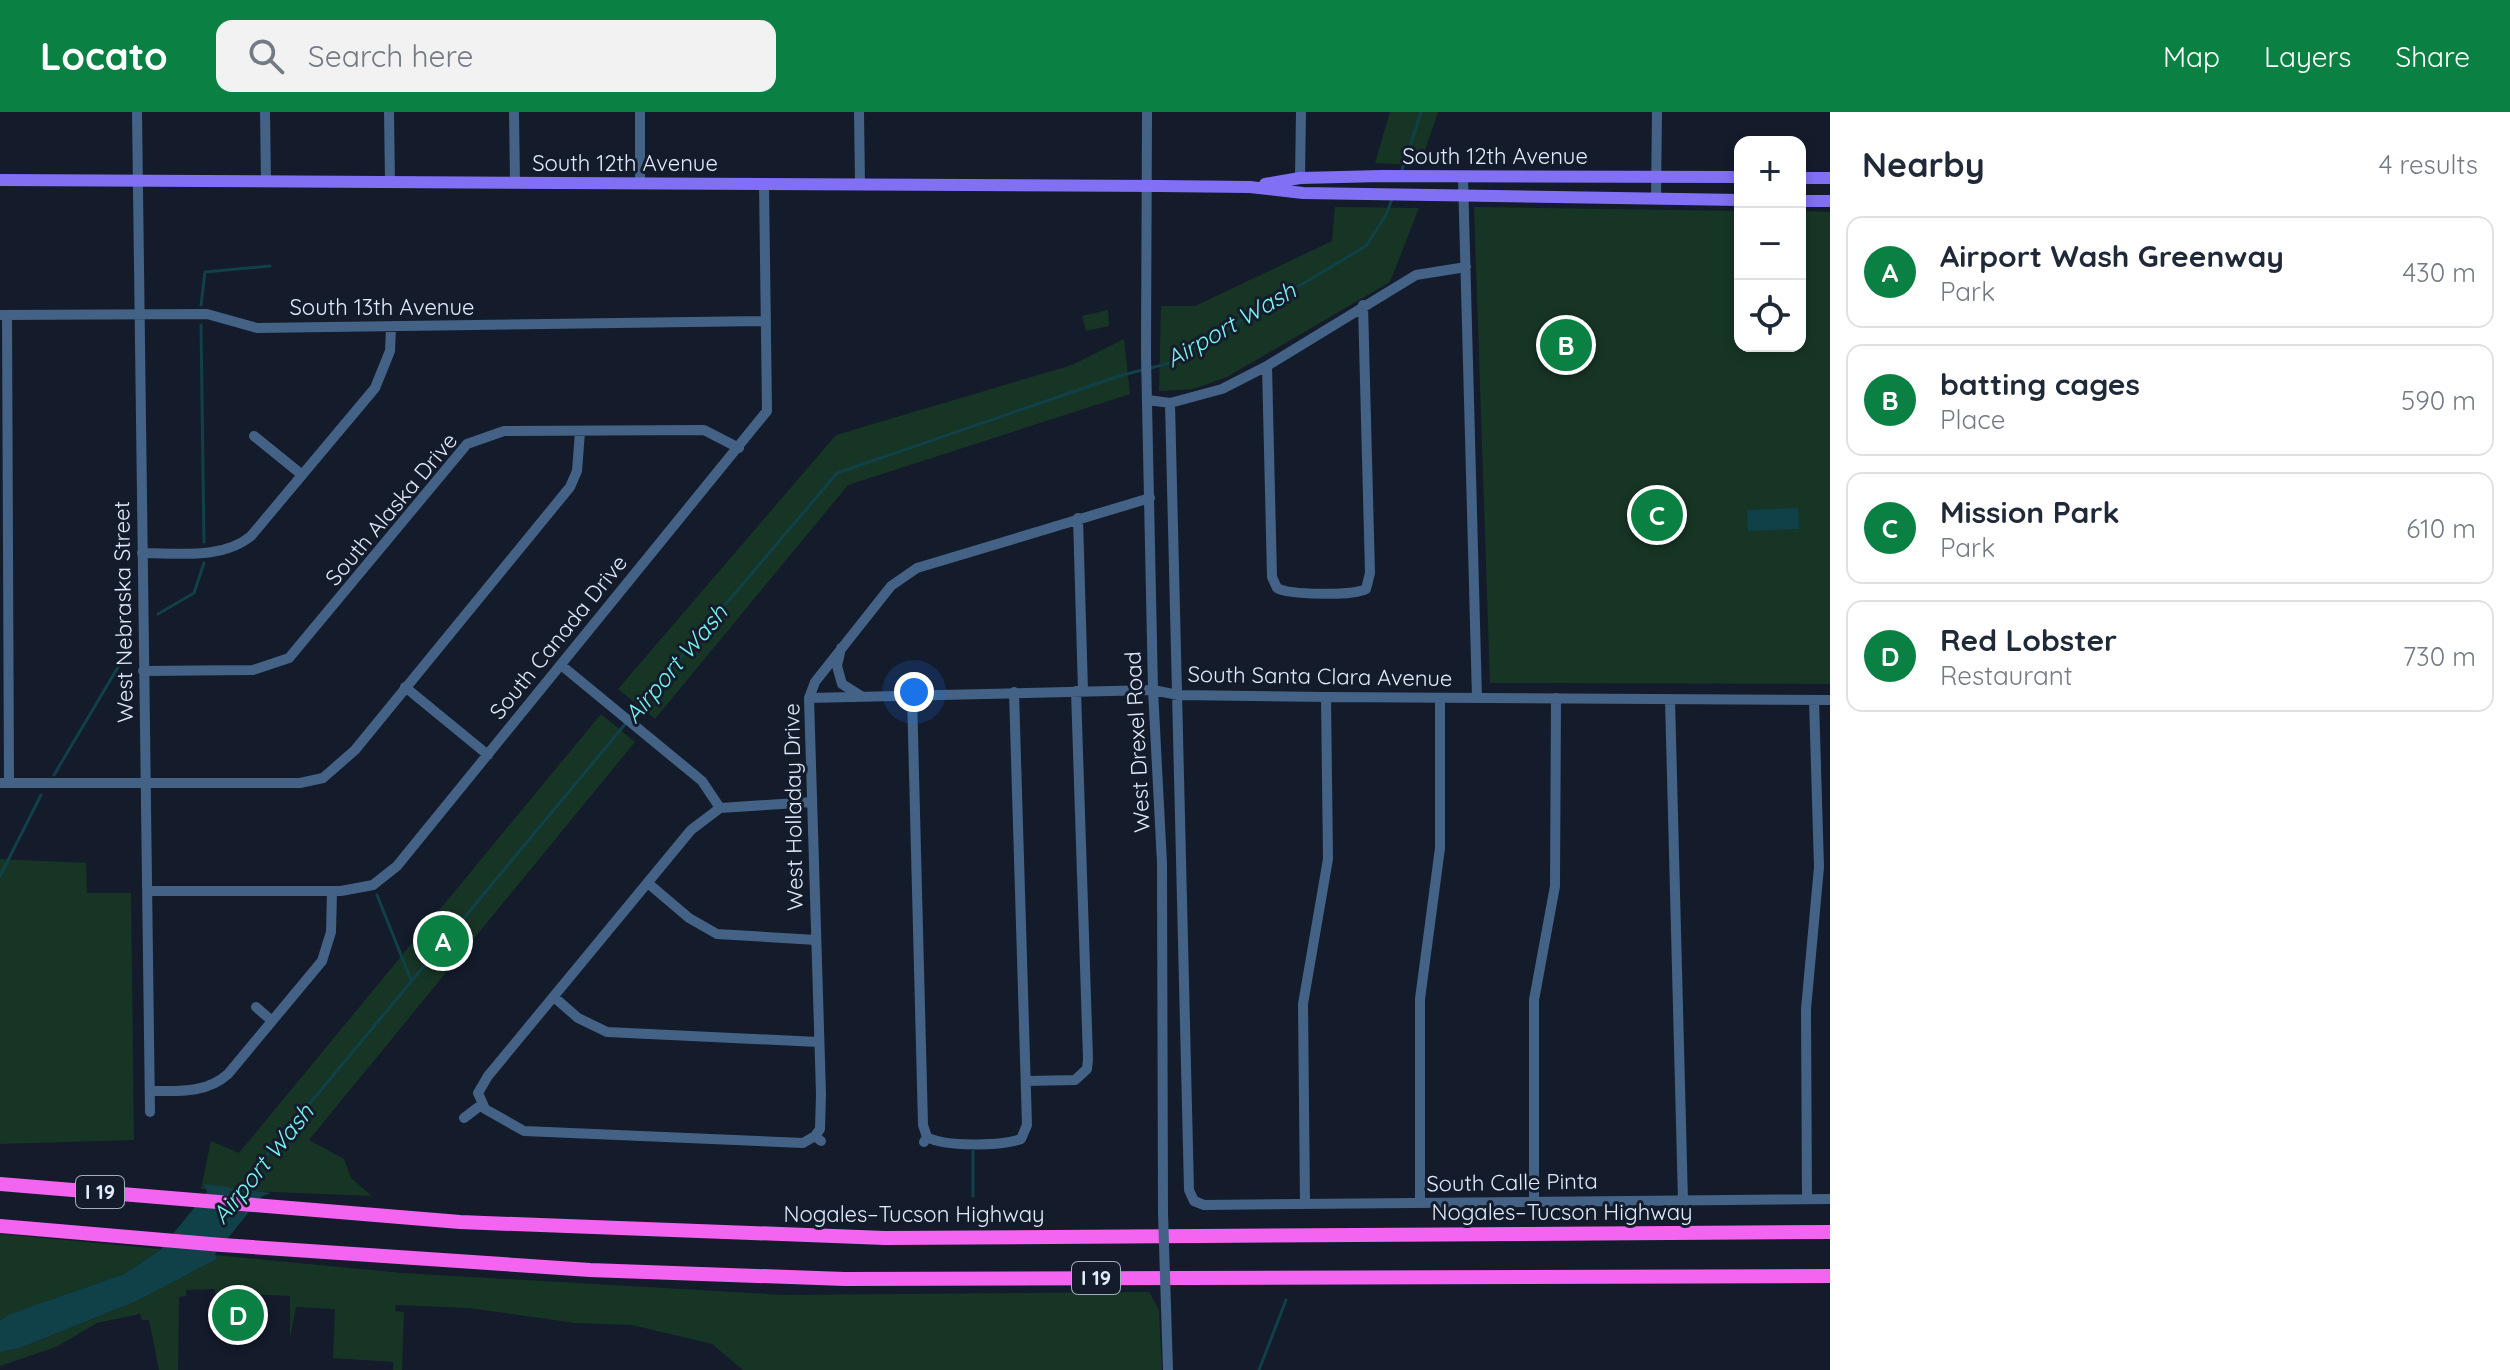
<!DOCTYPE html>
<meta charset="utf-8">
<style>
:root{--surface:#fff;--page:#f2f2f3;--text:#1f2937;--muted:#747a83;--line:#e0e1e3;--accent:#0b8043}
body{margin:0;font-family:Quicksand,sans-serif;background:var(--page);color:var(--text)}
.controls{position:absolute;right:24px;top:24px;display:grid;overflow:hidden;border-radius:16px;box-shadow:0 4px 12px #0003}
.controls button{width:72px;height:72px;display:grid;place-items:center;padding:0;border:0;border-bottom:2px solid var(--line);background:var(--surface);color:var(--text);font:40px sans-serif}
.you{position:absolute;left:914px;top:580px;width:28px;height:28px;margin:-20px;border:6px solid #fff;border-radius:50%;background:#1a73e8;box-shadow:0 0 0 12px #1a73e833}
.badge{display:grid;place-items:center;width:52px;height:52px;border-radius:50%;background:var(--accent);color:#fff;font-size:26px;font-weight:700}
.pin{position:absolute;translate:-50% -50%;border:4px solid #fff;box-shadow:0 2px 8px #0006}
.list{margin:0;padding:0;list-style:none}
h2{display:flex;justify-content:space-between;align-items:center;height:104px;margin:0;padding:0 32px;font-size:34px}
h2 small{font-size:26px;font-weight:400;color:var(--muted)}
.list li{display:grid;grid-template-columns:52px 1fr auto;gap:24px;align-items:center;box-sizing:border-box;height:112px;margin:0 16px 16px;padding:0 16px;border:2px solid var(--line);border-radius:16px}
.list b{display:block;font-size:30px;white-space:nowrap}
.list p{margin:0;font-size:26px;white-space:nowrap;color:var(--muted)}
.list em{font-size:26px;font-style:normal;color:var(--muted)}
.icon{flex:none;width:44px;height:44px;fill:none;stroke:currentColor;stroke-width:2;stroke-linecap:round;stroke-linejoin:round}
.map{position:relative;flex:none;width:1830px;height:1258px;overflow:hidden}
header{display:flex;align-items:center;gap:48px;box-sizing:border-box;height:112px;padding:0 40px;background:var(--accent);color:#fff}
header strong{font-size:38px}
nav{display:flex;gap:44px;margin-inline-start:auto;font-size:28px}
.search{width:560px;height:72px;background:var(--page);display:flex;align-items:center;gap:20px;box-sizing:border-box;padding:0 28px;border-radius:16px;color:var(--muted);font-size:30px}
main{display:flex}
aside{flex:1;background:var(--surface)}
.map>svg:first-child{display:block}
</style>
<header>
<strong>Locato</strong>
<div class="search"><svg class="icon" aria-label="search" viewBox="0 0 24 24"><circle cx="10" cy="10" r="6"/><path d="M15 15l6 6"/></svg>Search here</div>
<nav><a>Map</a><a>Layers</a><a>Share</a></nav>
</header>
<main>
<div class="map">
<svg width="1830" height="1258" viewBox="0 0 1830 1258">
<rect width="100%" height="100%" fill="#141b2b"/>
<!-- green -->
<path fill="#173525" d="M1390,0H1438L1420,53L1375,51Z
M1335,95L1419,96L1390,170L1227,265L1193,277L1159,279L1161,194H1195L1332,129Z
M1474,95L1740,99V234H1800V99L1830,100V572L1490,571Z
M1108,198L1109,214L1086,219L1082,204Z
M1124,227L1130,282L848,373L655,607L618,577L836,323L1072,253Z
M601,602L635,630L309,1028L344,1047L351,1066L372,1084L201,1077L211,1029L239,1041Z
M0,747L86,751L87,781H131L134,1028L0,1032Z
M0,1122L161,1137L124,1162L11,1202L0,1209Z
M215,1143L402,1161L784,1183L1149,1180L1159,1198L1162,1258H743L712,1232L632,1213L575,1211L469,1196L396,1193L395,1199L404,1200L402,1258H393V1250L333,1246L335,1197L296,1195L290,1226V1184L215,1181L214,1177L186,1178V1184L179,1185L178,1258H159L149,1208H142L140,1202L97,1211L56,1235L0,1254V1240L20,1236L137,1189L217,1147Z"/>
<!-- water -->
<path fill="#104048" d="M1798,396L1799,417L1748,419L1747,398Z
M204,1072L271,1081L262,1084L215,1142L217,1147L137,1189L20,1236L0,1240V1209L10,1202L124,1162L160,1138L207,1080Z"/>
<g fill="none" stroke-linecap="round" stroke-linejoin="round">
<!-- stream -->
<path stroke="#104048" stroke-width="3" d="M1401,61L1421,0
M201,193L205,160L270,154
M201,213L204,430
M158,502L194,481L204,451
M630,605L837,361L1119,264L1170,251L1366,134L1386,103L1392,87
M54,663L127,540
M0,764L41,683
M377,783L411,868
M237,1079L626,611
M973,1084V1039
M1259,1258L1286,1188"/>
<!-- minor -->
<path stroke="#436286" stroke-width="10" d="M137,0L150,1000
M265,0L266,70
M389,0L390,70
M514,0L515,70
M640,0V71
M859,0L860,72
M1147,0L1146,243L1153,578L1162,751L1163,1101
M1463,65L1477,586
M1300,66L1301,0
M1656,86L1657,0
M1363,193L1370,461L1366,477
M0,203L207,202L257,216L766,209
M7,203L9,671
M1267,254L1272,465L1277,476
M1148,288L1170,291L1222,277L1267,254L1416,163L1466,155
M1170,291L1189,1078L1194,1089L1204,1093L1830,1087
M254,324L301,362
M1078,406L1083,579
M142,441C177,441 222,448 251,424L375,276L390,239L391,216
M1277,476C1289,483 1353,484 1366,477
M841,536L837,554L842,572L861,584
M561,553L702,669L720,696
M143,559L253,558L289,546L467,332L504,319L704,318L739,336
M405,575L488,643
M1014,580L1027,1013L1021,1027
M912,583L923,1013L927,1025L924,1030
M809,586L1153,578L1178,583L1326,585L1830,588
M1670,587L1683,1089
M0,671H300L323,666L355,638L570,375L577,359L580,320
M812,690L720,696L691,718L488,964L478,981L485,997L524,1019L803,1031L815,1024L821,1029
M649,772L689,806L717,822L816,828
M148,779H341L373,773L397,754L767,299L764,71
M554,885L578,906L607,920L818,930
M256,895L271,908
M1026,969L1075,968L1087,957L1088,947L1076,579
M150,979C177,979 206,982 228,962L322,849L331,820L332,779
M464,1006L481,993
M815,1024L820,1017L821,982L809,586L815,570L891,474L917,456L1150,386
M927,1025C944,1035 1002,1034 1021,1027
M1807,1087L1806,897L1819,755L1814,588
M1534,1090V888L1555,774L1556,586
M1305,1091L1303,892L1328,747L1326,585
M1420,1091V887L1440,736V586
M1166,1195L1168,1258"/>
<!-- major -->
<path stroke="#8170f4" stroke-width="12" d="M1800,66H1830
M0,68L1159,74L1250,75L1303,81L1740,88
M1265,72L1300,66L1382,64L1740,65
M1800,89H1830"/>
<!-- highway -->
<path stroke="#f364f0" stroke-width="14" d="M0,1072L460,1110L885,1126L1830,1120
M0,1114L222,1133L590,1158L845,1167L1830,1164"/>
<!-- minor-bridge -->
<path stroke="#436286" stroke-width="10" d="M1163,1101L1166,1195"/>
</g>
<g text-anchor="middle" stroke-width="6" stroke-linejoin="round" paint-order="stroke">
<!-- shield labels -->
<g fill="#141b2b" stroke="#a3adbe" stroke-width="2">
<rect x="76" y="1064" width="48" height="32" rx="6"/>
<rect x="1072" y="1150" width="48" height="32" rx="6"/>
</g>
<g font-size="20" font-weight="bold" fill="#e0ebfd">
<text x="100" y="1087">I 19</text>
<text x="1096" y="1173">I 19</text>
</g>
<!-- street labels -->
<g font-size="22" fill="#e0ebfd" stroke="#141b2b">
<text x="1495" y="52">South 12th Avenue</text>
<text x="625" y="59">South 12th Avenue</text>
<text x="382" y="203">South 13th Avenue</text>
<text transform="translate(391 397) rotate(-50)" y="8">South Alaska Drive</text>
<text transform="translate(123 500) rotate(-91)" y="8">West Nebraska Street</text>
<text transform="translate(558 525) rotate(-51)" y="8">South Canada Drive</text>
<text transform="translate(1320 564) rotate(1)" y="8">South Santa Clara Avenue</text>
<text transform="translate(1137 630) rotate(-93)" y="8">West Drexel Road</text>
<text transform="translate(793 695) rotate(-91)" y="8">West Holladay Drive</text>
<text transform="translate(1512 1070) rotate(-1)" y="8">South Calle Pinta</text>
<text x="1562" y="1108">Nogales–Tucson Highway</text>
<text x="914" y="1110">Nogales–Tucson Highway</text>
</g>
<!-- water labels -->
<g font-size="24" font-style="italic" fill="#76f5f0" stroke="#141b2b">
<text transform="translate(1231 213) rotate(-30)" y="8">Airport Wash</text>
<text transform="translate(676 552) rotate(-50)" y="8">Airport Wash</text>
<text transform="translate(263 1052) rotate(-51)" y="8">Airport Wash</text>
</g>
</g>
</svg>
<div class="controls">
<button>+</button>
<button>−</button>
<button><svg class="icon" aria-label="locate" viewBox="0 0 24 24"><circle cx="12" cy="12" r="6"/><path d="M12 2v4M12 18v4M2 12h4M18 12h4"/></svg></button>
</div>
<div class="you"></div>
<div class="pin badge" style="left:443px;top:829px">A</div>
<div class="pin badge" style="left:1566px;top:233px">B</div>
<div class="pin badge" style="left:1657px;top:403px">C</div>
<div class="pin badge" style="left:238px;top:1203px">D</div>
</div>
<aside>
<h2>Nearby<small>4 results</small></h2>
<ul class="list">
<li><span class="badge">A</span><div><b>Airport Wash Greenway</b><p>Park</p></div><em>430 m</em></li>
<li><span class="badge">B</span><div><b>batting cages</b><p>Place</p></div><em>590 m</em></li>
<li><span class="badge">C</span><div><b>Mission Park</b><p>Park</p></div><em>610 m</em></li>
<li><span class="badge">D</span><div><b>Red Lobster</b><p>Restaurant</p></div><em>730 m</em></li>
</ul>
</aside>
</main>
